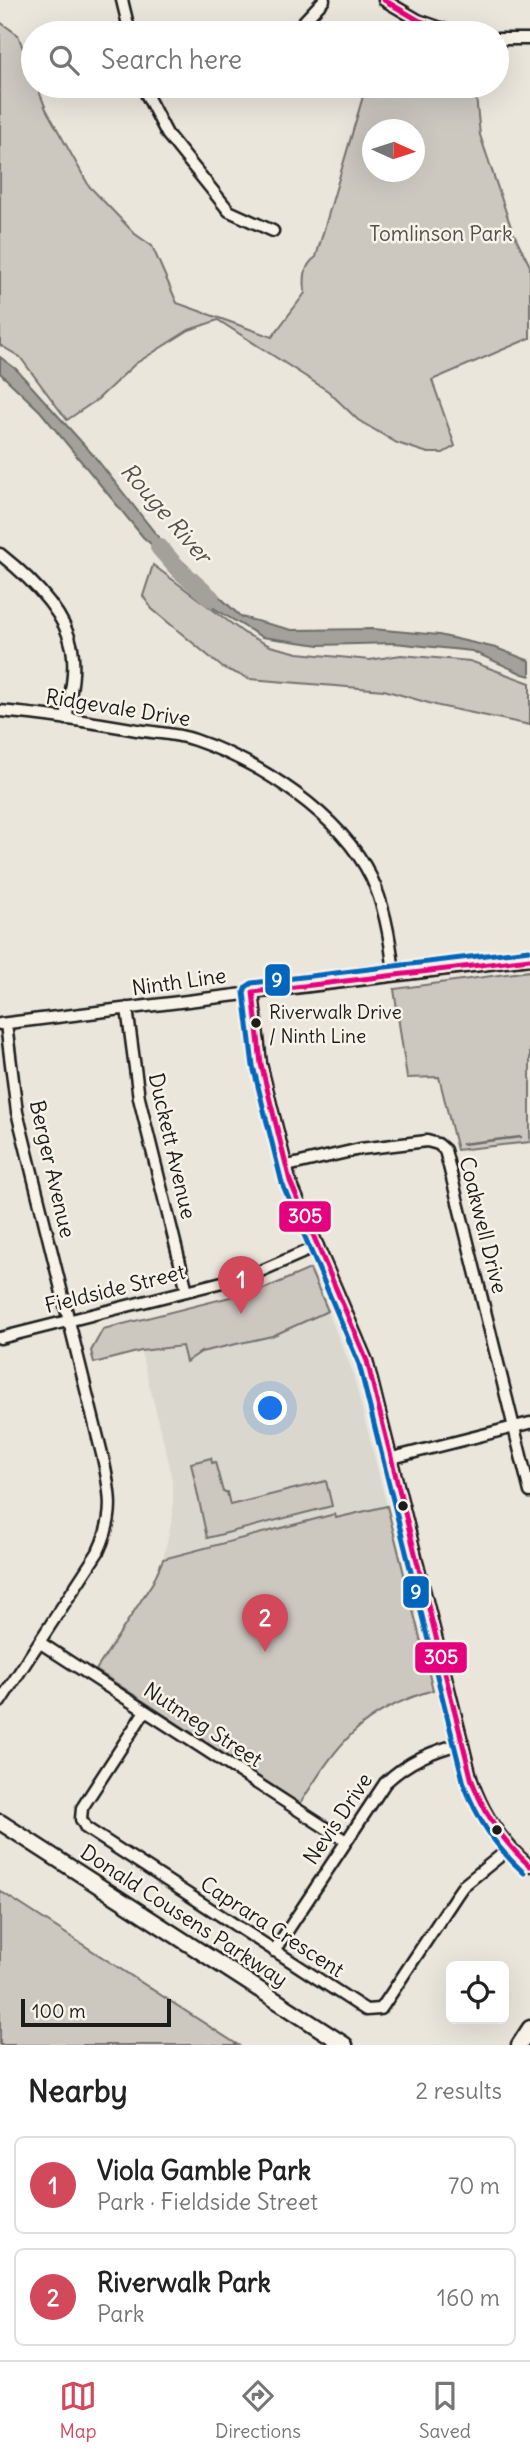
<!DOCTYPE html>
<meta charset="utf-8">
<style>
:root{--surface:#fff;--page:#f6f6f6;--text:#222;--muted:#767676;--line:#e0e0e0;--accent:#d1495b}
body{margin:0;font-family:Delius,sans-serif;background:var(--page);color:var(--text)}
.controls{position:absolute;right:21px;bottom:21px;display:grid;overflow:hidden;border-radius:10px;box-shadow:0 7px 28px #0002}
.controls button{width:63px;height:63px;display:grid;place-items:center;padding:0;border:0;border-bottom:2px solid var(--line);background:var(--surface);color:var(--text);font:35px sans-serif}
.compass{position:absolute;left:362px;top:119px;width:63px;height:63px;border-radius:50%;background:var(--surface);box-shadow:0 7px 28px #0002;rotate:93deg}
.scale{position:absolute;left:21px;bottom:18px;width:150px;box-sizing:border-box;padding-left:7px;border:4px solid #1c1c1c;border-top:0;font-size:19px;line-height:24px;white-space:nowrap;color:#1c1c1c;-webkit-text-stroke:5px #f7f3e8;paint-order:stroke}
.you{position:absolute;left:271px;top:1409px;width:24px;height:24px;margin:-18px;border:5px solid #fff;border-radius:50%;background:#1a73e8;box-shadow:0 0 0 10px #1a73e833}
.badge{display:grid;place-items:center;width:46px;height:46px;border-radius:50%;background:var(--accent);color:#fff;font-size:23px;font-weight:700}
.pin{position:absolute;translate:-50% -58px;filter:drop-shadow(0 2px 4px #0008)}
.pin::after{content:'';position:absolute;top:37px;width:24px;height:21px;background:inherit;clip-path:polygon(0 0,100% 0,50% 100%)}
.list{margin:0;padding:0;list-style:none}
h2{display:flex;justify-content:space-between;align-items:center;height:91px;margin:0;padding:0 28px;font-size:30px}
h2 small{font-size:23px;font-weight:400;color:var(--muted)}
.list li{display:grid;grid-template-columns:46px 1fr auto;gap:21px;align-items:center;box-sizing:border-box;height:98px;margin:0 14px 14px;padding:0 14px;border:2px solid var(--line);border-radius:10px}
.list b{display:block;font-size:26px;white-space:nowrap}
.list p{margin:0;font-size:23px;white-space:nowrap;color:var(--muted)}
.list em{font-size:23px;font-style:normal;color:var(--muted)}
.icon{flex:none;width:38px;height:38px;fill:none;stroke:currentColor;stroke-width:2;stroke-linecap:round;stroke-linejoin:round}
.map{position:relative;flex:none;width:530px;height:2045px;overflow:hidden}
.search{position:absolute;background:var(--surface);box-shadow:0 7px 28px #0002;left:21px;right:21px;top:21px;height:77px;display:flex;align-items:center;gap:18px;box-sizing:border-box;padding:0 24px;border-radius:38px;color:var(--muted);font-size:26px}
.sheet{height:315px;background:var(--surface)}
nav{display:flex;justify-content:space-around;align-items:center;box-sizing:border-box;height:98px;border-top:2px solid var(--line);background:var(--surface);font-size:19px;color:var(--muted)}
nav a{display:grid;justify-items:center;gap:4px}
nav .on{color:var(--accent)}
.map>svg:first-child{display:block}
</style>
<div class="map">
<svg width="530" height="2045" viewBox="0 0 530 2045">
<rect width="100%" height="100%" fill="#eae6dc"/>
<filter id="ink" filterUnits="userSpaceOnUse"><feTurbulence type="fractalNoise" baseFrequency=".0143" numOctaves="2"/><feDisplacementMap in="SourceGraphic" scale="14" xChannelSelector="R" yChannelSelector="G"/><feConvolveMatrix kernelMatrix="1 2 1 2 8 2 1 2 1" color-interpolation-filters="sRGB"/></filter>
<g filter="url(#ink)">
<!-- built -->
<path fill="#dad7ce" d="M310,1269L352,1370L387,1506L336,1518L335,1515L163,1559L173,1515V1491L170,1467L141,1352L94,1363L91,1351L103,1329L266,1288Z"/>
<!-- green -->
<path fill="#ccc8c0" stroke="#74726e" stroke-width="2" fill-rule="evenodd" d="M0,22L18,35L33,76V86H37L46,109L89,186L135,234L152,246L177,303L272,337L305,293C304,279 303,266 316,257L366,86H475L480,135L512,230L530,266V338L432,380L455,446L443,453H428L397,443L358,420L328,391L218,320L189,330L135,364L98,399L67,420L20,357L0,345ZM372,130H414V172H372Z
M153,565L244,633L270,646L298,653L370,660L401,655L470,661L530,683V725L439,706L384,690L250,679L223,668L152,609L143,596Z
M530,971V1142L457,1150L439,1077L407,1078L394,989Z
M310,1269L328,1311L272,1336L201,1352L186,1362L182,1346L141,1351L94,1363L91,1351L103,1329L266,1288Z
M211,1458L212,1463L215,1462L223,1492H227L230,1505L326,1481L332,1506L207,1538L191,1463Z
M387,1506L433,1690C360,1712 339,1742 300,1804L96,1670L153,1582L163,1559L335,1514L336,1518Z
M0,1891L238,2045H0Z"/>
<!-- water -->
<path fill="#a3a19a" stroke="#6d6c68" stroke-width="2" d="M0,357L16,369L94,456L163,543L241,617L292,630L373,629L439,635L496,648L530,661V676L523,674L472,651L394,643L319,645L262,637L215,609L201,596L195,583L143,537L40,411L0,373Z"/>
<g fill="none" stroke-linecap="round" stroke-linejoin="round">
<!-- stream -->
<path stroke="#6d6c68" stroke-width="2.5" d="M462,1144L521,1137"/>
<!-- river -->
<path stroke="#a3a19a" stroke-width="18" d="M159,547L179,570L211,598"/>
<defs>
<path id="minor" d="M122,0L130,33
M384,0L418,20L455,33
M293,33L324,0
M497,39H530
M142,86L167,134L229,211L273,231
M0,554C29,577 65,611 72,648C76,672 70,696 66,719
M0,711C46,715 92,722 137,730C156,733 176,733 195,740C259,762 340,814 371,877C385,906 391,943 394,975
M253,992L261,1064L290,1181L367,1361L472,1781C484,1815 502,1843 530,1866
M127,1008L139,1098L187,1291
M0,1024L530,959
M287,1166L360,1149L427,1141L438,1144L445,1150L530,1492
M0,1338L254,1274L318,1246
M392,1458L530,1423
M39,1642L346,1841
M0,1702L98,1552C115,1516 111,1495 103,1458L17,1112L6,1024
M145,1711L82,1808L81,1819L86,1828L366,2010L380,2009L383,2006L456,1896L463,1886L510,1848
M274,1951L385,1783C408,1761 432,1751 463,1743"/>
<path id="secondary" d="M0,1822L345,2045
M519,2045L530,2028"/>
</defs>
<!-- minor casing -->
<use href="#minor" stroke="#1c1c1c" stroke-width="15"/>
<!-- secondary casing -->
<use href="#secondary" stroke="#1c1c1c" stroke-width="19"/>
<!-- minor -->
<use href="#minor" stroke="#f7f3e8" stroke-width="10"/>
<!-- secondary -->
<use href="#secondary" stroke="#f7f3e8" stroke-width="14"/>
<defs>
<path id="bus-1" d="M384,0L418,20L455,33
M253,992L261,1064L290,1181L367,1361L472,1781C485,1815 503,1842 530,1866
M253,992L530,959"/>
<path id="bus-2" d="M524,1873C496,1848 477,1819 464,1784L359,1364L282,1183L253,1066L244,992L246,987L252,983L529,950"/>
</defs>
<!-- bus-1 casing -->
<use href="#bus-1" stroke="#f7f3e8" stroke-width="10"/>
<!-- bus-2 casing -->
<use href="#bus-2" stroke="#f7f3e8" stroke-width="10"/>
<!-- bus-1 -->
<use href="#bus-1" stroke="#e5007d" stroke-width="5"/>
<!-- bus-2 -->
<use href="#bus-2" stroke="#0065bd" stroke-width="5"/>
</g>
</g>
<!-- markers -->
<g fill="#1c1c1c" stroke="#f7f3e8" stroke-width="2.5">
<circle cx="256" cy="1023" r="6"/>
<circle cx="403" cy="1506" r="6"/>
<circle cx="497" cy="1830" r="6"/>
</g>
<g text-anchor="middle" stroke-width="5" stroke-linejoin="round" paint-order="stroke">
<!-- bus labels -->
<g font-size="19" fill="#1c1c1c" stroke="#f7f3e8" text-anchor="start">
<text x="269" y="1019">Riverwalk Drive<tspan x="269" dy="24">/ Ninth Line</tspan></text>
</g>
<!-- park labels -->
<g font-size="21" fill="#51504d" stroke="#f7f3e8">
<text x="441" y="241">Tomlinson Park</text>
</g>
<!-- street labels -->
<g font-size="21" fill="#1c1c1c" stroke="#f7f3e8">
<text transform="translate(118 708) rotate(9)" y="7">Ridgevale Drive</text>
<text transform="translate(179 982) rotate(-8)" y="7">Ninth Line</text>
<text transform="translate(172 1146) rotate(77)" y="7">Duckett Avenue</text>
<text transform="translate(52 1169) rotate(77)" y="7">Berger Avenue</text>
<text transform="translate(483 1225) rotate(76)" y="7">Coakwell Drive</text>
<text transform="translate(115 1289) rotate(-14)" y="7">Fieldside Street</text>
<text transform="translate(203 1725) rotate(33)" y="7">Nutmeg Street</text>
<text transform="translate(338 1819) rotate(-56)" y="7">Nevis Drive</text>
<text transform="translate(184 1916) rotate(33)" y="7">Donald Cousens Parkway</text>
<text transform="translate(272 1927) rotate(33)" y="7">Caprara Crescent</text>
</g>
<!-- water labels -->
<g font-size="23" font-style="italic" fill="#52514e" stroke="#f7f3e8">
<text transform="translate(166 513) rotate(49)" y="8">Rouge River</text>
</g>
</g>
<g stroke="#f7f3e8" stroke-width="2.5">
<rect x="264" y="963" width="27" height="34" rx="7" fill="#0065bd"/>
<rect x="278" y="1200" width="54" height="33" rx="7" fill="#e5007d"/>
<rect x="402" y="1575" width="28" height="34" rx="7" fill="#0065bd"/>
<rect x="414" y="1641" width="54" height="33" rx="7" fill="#e5007d"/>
</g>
<g font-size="19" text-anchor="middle" font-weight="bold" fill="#fff">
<text x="277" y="987">9</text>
<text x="305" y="1223">305</text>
<text x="416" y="1599">9</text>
<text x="441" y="1664">305</text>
</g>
</svg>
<div class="controls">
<button><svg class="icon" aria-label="locate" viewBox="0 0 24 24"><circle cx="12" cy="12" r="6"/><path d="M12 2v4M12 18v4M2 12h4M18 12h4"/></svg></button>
</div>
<svg class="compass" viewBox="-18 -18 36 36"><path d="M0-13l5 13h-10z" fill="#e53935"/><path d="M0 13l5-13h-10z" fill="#767676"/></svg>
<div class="scale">100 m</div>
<div class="you"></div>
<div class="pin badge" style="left:241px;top:1314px">1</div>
<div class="pin badge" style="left:265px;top:1652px">2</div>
<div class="search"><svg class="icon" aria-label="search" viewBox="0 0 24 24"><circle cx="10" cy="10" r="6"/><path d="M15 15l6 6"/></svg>Search here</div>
</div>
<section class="sheet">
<h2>Nearby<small>2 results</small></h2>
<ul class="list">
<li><span class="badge">1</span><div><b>Viola Gamble Park</b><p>Park · Fieldside Street</p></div><em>70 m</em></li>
<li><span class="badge">2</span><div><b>Riverwalk Park</b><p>Park</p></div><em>160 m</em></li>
</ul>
</section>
<nav>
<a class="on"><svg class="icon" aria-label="map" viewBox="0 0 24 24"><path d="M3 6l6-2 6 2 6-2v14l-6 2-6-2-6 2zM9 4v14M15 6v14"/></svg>Map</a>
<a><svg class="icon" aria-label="directions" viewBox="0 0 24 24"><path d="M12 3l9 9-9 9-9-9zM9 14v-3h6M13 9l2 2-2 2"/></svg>Directions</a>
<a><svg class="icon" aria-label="saved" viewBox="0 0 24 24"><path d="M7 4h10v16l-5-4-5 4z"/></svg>Saved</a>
</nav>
